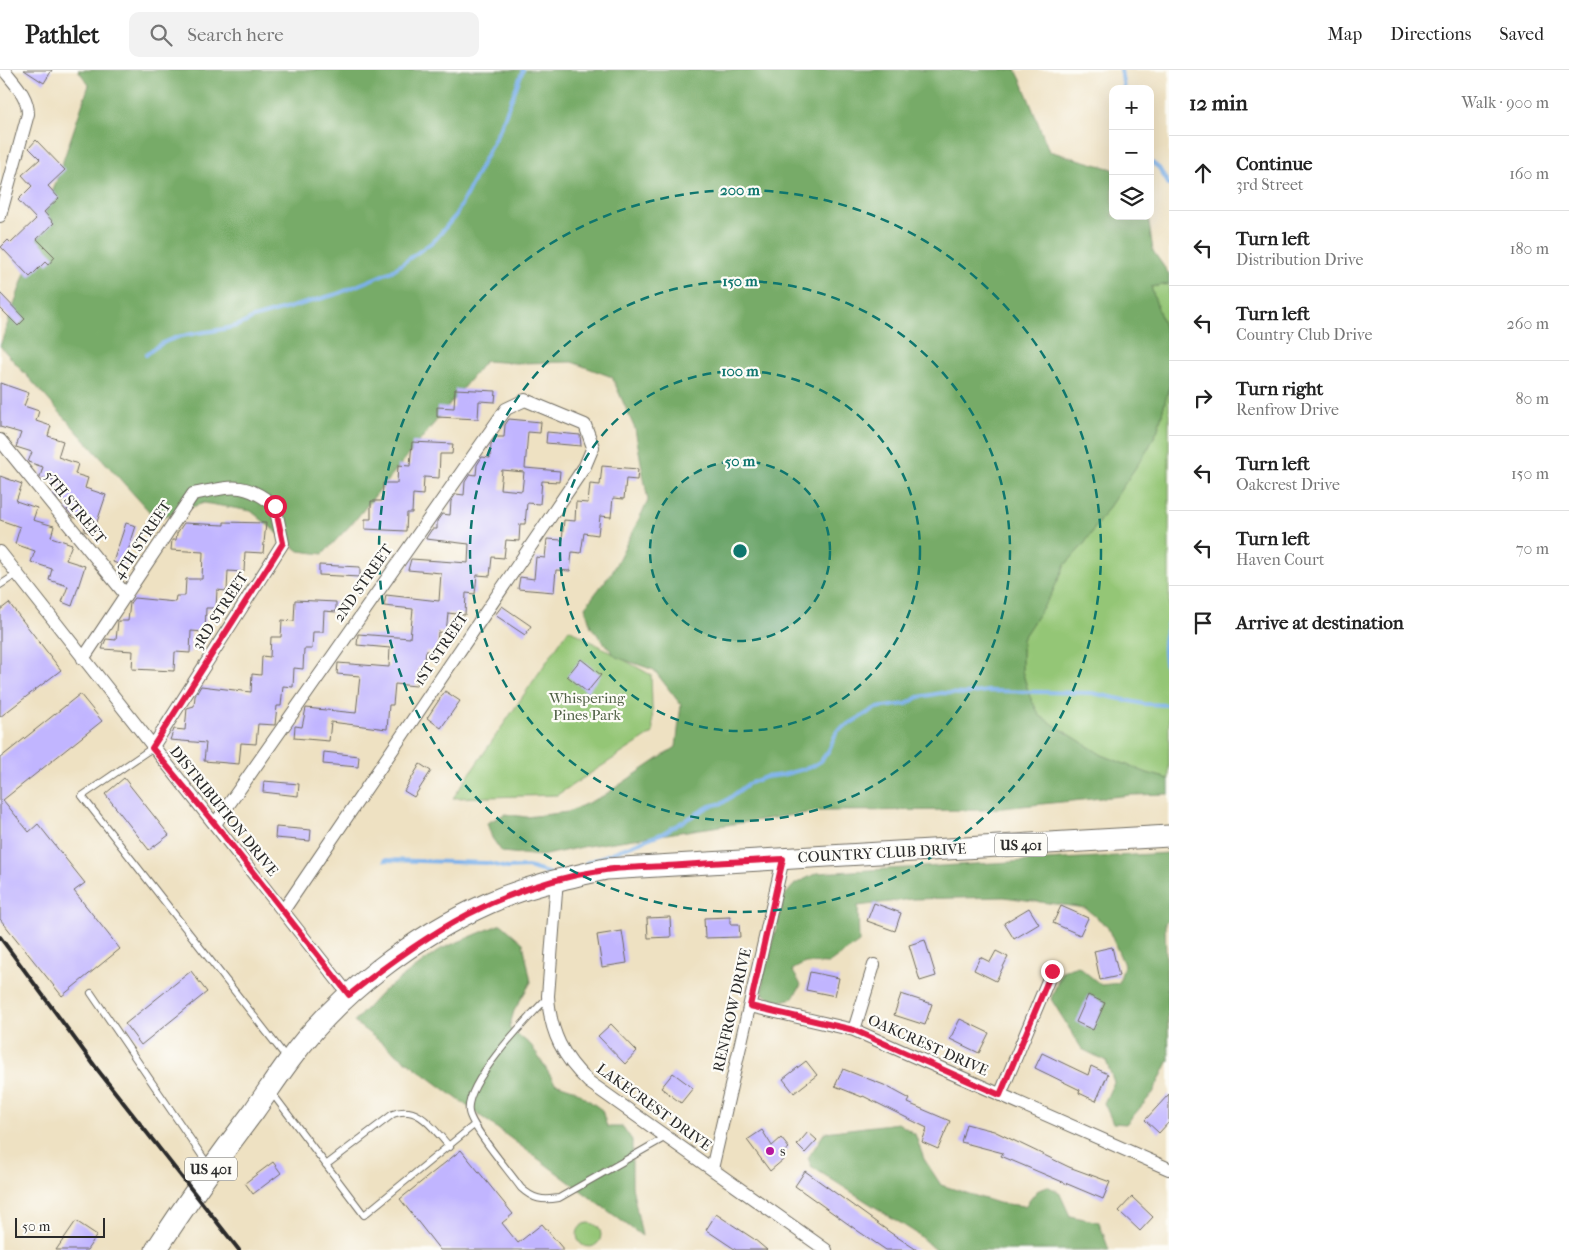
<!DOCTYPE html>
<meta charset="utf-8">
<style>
:root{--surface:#fff;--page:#f2f2f2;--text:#222;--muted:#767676;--line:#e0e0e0}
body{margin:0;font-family:"IM FELL French Canon",serif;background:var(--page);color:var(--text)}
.controls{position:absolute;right:15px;top:15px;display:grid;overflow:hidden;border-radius:10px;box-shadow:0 5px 20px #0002}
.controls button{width:45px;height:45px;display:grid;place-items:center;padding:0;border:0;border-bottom:1px solid var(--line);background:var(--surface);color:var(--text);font:25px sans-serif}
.scale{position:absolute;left:15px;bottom:12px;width:90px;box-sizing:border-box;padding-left:5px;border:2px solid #2b2b2b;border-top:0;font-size:14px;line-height:18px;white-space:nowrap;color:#2b2b2b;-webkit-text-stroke:4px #fdfcf7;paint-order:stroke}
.stop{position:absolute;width:15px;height:15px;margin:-11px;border:4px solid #e11d48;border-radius:50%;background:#fff}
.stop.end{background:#e11d48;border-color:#fff;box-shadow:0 1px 5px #0008}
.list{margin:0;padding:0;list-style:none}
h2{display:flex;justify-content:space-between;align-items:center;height:65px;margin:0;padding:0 20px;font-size:21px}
h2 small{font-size:16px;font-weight:400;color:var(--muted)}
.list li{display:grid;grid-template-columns:32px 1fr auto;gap:15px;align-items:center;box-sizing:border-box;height:75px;padding:0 20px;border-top:1px solid var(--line)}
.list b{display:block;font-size:19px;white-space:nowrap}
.list p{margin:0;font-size:16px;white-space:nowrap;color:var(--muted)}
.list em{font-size:16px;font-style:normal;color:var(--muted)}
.icon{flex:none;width:28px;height:28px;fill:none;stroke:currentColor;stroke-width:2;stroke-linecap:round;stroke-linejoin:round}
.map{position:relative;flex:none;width:1169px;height:1180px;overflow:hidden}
header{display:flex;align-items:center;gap:30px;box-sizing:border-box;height:70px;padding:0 25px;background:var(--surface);border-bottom:1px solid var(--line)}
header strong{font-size:24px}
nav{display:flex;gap:28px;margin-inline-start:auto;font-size:18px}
.search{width:350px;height:45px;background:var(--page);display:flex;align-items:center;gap:12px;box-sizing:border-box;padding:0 18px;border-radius:10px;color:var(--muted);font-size:19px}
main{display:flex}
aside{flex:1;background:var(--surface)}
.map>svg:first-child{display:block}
</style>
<header>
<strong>Pathlet</strong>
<div class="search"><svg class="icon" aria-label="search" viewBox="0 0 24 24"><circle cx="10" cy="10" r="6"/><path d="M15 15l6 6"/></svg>Search here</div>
<nav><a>Map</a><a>Directions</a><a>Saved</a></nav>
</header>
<main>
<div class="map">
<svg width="1169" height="1180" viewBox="0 0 1169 1180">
<rect width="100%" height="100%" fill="#fdfcf7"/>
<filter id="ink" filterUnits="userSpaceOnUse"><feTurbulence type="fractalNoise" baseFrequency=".02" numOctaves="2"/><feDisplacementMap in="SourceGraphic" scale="10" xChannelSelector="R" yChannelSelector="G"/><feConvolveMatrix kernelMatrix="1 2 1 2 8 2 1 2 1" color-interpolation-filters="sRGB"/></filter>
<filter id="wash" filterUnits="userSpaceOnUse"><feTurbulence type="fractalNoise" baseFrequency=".0096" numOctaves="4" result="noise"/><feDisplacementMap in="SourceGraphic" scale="20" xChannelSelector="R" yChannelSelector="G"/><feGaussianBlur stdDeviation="1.12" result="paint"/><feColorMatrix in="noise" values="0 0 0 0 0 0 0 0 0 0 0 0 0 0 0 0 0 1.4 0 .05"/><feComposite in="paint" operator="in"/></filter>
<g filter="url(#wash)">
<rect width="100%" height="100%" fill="#eee1c2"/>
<!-- green -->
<path fill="#94c676" stroke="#607850" d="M1169,214V281L1166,263L1151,217Z
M1169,316V709L1147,703L1102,685L1040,646L1030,627L1022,601V569L1051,525L1065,495L1084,474L1148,379L1158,359Z
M569,559L651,605L653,663L557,725L453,728Z
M577 1165a12 12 0 1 1 24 0a12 12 0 1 1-24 0Z"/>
<!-- forest -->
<path fill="#77ab67" stroke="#516b49" d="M78,0H1016L1022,12L1049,81L1113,99V146H1148L1153,181L1169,204V214L1151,217L1166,263L1169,281V316L1158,359L1148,379L1084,474L1065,495L1051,525L1022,569V601L1030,627L1040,646L1102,685L1147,703L1169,709V724L1131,725L982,740L820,741L587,776L541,786L502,782L492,768L487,753L505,744L526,747L568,742L603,726L676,677L681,635L654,600L616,587L591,557L585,537L612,502L648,431L635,359L612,307L572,292L516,293L485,291L356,449L323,484L299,481L251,441L204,433L156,449L0,276L89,15Z
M1169,783V849L1165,853L1169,990L1153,1023L1126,1054L1113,1053L1104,1033L1114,1012L1106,991L1082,979L1051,929L1062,901L1078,896L1101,915L1119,913L1124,895L1107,856L1085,838L1004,827L912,829L858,836L859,872L828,894L805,893L792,900L801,915L793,928L779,932L763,924V907L785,825L795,814L817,803Z
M501,854L523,873L531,912L514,941L509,958L531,975L555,1013L573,1019L602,1040L607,1057H623L632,1070V1116L642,1166L354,952L382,922L441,879Z
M898,1053L915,1064L924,1089L941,1115L998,1133L1025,1136L1037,1121L1047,1116L1059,1122L1070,1146L1099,1152L1109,1180H935L916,1163L812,1097L808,1088L825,1062Z"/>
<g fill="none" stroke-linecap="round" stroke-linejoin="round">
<!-- stream -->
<path stroke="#7cb1ea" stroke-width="4" d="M1121,0L1124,19
M1150,91L1159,98L1169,115
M146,285C178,254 221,269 253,248L337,224L392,201L435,170L456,145L501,56L523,0
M1169,550C1162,570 1162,588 1169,607
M385,790L487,793L507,798L528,797L551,804
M586,793L663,763L710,736L723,733L748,714L765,707L782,705L811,697L821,691L829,680L837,661L876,638L906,634L919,627L941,623L965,624L988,621L1092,623L1144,634L1169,635"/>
</g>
<g id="blocks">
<!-- building -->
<path fill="#c1b5ff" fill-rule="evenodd" d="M24,0H52L44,13Z
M36,70L65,100L48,116L59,128L44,142L54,153L37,169L55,187L48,195L45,192L30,207L1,177L8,170L11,173L36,149L18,130L32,116L22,105L40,89L29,78Z
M0,223L25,249L18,256L0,238Z
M0,313L29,323L24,336L39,341L36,351L51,356L48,366L63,371L58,387L78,394L75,404L88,408L85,418L106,425L93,464L84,461L86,451L73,447L67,440L69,434L60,431L56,427L61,413L40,407L43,397L28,392L32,382L16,377L21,363L0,357Z
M455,319L496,321L495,332L479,331L478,349L437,347V337L454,338Z
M509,349L541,352L540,363L528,362L525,398L560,401L559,412L542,411L540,434L527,433L525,454H520L519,471L506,470L504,488L492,487L490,506L477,505L475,524L466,523L465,545L448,543L446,563L438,562L436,582L426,581L424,598L418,597L416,616L395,614L393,635H389L387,659L331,652L329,671L294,668L295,656L302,657L306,638L356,643L360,606L337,604L338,593L389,597L390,578L357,575L358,564L410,568L413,539L384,536L386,525L439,531L441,503L408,500L411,489L468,493L469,474L426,469V468L432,459H437V451L442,444L450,445L451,431L456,424L464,425L465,412L470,404L476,405L477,395L482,387L490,388L491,374L496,367H504L505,355ZM502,400L524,402L522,421L500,419Z
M547,362L580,365L581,376L546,373Z
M412,372L453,374L452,384H440L439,408L424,407L423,425L413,424L412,443H407L406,461L365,459V449H371V431H382L383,413H397L398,395L410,396Z
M602,396L638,399L637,410L626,409L624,429L613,428L611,447L600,446L598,465L584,463L581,483L572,482L570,501L556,500L554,522L518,519L520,507L534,509L536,487L545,488L547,469L562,470L564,450L575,451L576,432L588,433L590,414L600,415Z
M0,406L22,414L16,431L37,438L33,450L54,456L51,467L72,474L66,490L85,496L72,536L62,532L68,516L49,510L52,499L31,492L35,481L15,474L20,457L0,450Z
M224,452L266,453L263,483L245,482L244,502L228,501L227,521L217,520L216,538H206L205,562L191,561L190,583L175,582L174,601L132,599L133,581L102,579L106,569L116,570L118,551H128L130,533L134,528L175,532L176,526H185L186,509H202L203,482L171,480L172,470H176L177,463L184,453L224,455Z
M126,453L136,456L123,496L113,492Z
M319,495L360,497V507L319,505Z
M295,530L336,532V542L324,541L323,562H313L312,579H304L303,599L294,598L293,617L283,616L281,636H277L275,655L258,654L256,674L241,673L239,694L204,691L206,673L170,670L174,659L185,660L187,638L194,636L195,626L201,616L251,622L252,604L261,605L262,586L270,587L271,567H281L282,550L294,551Z
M9,533L61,600L0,647V540Z
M502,536L531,556L525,565L495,545Z
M581,589L601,605L587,622L567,606Z
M445,621L460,631L441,658L427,648Z
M80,624L102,651L3,730L29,762L38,754L85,813L74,821L120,879L62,926L0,849V688Z
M324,682L359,686L358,697L323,694Z
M420,694L431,701L414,727L404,721Z
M124,708L169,765L149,780L105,724Z
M264,711L299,714L298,726L263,722Z
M276,757L311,760L310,771L275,768Z
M874,833L901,843L895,861L867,851Z
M1061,836L1088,848L1080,865L1053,853Z
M1029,838L1039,854L1014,869L1004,853Z
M670,847L671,867L648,868L647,848Z
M730,847V854H739L740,867L705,868L704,848Z
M622,861L627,893L602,897L597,865Z
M925,870L936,906L920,911L909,875Z
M1112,877L1119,906L1100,910L1094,881Z
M996,881L1008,887L996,911L974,900L980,887L990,892Z
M191,901L207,922L141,975L125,954Z
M810,902L839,908L835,926L806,920Z
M901,924L932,934L925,955L894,945Z
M1088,925L1105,933L1093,960L1076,952Z
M960,949L989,963L979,983L950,969Z
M611,954L637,981L625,994L598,966Z
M1042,983L1088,1005L1091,996L1108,1004L1096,1031L1079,1023L1080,1020L1035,998Z
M806,991L817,1005L794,1023L783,1009Z
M843,999L884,1015L910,1029L908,1033L950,1051L938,1079L922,1072L927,1058L863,1026L862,1027L835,1016Z
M673,1003L693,1018L681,1033L661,1018Z
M1169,1024V1052L1159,1063L1145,1050Z
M966,1054L994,1061L1069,1097L1110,1112L1103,1129L1001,1086L1003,1083L961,1072Z
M762,1060L772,1076L781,1068L789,1078L781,1084L783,1090L770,1101L747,1070Z
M808,1062L817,1070L805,1083L797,1075Z
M461,1080L513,1144L502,1153L518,1173L542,1154L564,1180H440L400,1129Z
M273,1092L281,1103L253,1124L245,1113Z
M805,1101L891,1163L917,1180H886L858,1161L795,1116Z
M1132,1127L1153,1147L1140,1161L1119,1141Z
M716,1144L754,1169L767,1180H736L706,1160Z
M76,1151L97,1165L87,1180H56Z"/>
</g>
</g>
<g filter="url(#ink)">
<use href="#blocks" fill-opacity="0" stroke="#6f6b60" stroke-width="1"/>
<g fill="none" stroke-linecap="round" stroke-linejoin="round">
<defs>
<path id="service" d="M0,515L17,504
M152,678L82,726L286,987
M91,923L209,1096
M548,927C528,948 464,1013 469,1042C472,1058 509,1101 521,1118C533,1129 542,1131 559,1128L666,1067
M272,1023L364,1145L474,1055
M326,1095L393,1044C419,1034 433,1059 450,1077"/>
<path id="minor" d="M0,146L28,44C28,26 15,14 4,0
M0,370L125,524
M0,482L349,925
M83,589L193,424C231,417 243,410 275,436L283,473L152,678
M215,754L506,339L525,330L585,355L593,377L585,396L283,841
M557,809L548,926C550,962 563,988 589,1012L826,1180
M750,936L854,960L1169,1099
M854,960L874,895
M1000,1025L1052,901
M712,1099L783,789"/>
<path id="primary" d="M156,1180C187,1132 220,1086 254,1041C266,1024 277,1007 289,991C337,924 415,866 489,833C527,816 566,808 606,799L1169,766"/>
</defs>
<!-- service casing -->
<use href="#service" stroke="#6f6b60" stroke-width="8"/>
<!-- minor casing -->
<use href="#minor" stroke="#6f6b60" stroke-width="14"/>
<!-- primary casing -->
<use href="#primary" stroke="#6f6b60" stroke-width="23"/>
<!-- service -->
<use href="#service" stroke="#fff" stroke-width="6"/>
<!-- minor -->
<use href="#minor" stroke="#fff" stroke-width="12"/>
<!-- primary -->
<use href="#primary" stroke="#fff" stroke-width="21"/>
<!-- rail -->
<path stroke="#2b2b2b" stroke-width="4" d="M0,867L97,999L239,1180"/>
</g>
</g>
<g fill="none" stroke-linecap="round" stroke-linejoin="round" filter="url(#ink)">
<!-- route -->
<path stroke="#e11d48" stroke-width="6" d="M275,436L283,473L152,678L215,754L349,925C429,861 502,815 605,800C625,797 646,797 666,796C705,793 744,791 783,789L750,936L854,960L1000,1025L1052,901"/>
</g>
<!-- distance rings -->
<circle cx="740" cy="481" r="90" fill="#0f766e" fill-opacity=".12"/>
<g fill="none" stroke="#0f766e" stroke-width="2.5" stroke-dasharray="9 6">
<circle cx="740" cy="481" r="90"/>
<circle cx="740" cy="481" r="180"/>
<circle cx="740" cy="481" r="270"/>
<circle cx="740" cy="481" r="361"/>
</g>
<!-- markers -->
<circle fill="#b5179e" stroke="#fdfcf7" stroke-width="2" cx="770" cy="1081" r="5"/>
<g text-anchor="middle" stroke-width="4.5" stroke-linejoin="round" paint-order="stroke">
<!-- shield labels -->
<g fill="#fdfcf7" stroke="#6a6a68" stroke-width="1">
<rect x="995" y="763.5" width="52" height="23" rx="4"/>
<rect x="185" y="1087.5" width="52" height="23" rx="4"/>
</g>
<g font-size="14" font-weight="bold" fill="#2b2b2b">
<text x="1021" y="780">US 401</text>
<text x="211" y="1104">US 401</text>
</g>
<!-- street labels -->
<g font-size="15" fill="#2b2b2b" stroke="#fdfcf7">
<text transform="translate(75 437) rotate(51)" y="5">5TH STREET</text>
<text transform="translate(142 470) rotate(-56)" y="5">4TH STREET</text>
<text transform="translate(363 513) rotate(-55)" y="5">2ND STREET</text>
<text transform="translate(220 541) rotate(-57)" y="5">3RD STREET</text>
<text transform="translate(441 579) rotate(-56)" y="5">1ST STREET</text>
<text transform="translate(224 741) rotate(51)" y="5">DISTRIBUTION DRIVE</text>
<text transform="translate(882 783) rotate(-3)" y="5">COUNTRY CLUB DRIVE</text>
<text transform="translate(732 940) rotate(-77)" y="5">RENFROW DRIVE</text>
<text transform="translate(928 975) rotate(24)" y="5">OAKCREST DRIVE</text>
<text transform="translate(654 1037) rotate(36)" y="5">LAKECREST DRIVE</text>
</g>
<!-- park labels -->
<g font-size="15" fill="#506145" stroke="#fdfcf7">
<text x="587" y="633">Whispering<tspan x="587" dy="17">Pines Park</tspan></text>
</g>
<!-- poi labels -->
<g font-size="15" fill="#2b2b2b" stroke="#fdfcf7" text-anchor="start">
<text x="780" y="1086">s</text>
</g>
</g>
<circle cx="740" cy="481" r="8" fill="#0f766e" stroke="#fdfcf7" stroke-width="2.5"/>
<g font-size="15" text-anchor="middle" font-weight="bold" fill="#0f766e" stroke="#fdfcf7" stroke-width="4.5" stroke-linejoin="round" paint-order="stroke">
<text x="740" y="125">200 m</text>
<text x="740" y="216">150 m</text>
<text x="740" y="306">100 m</text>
<text x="740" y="396">50 m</text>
</g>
</svg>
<div class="controls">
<button>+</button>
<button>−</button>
<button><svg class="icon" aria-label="layers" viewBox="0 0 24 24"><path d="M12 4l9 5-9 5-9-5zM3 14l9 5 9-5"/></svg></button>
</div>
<div class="scale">50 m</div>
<div class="stop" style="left:275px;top:436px"></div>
<div class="stop end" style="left:1052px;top:901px"></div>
</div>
<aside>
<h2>12 min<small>Walk · 900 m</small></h2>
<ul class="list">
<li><svg class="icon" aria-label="ahead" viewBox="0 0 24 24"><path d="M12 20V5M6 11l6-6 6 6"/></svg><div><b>Continue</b><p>3rd Street</p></div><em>160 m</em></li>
<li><svg class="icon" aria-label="left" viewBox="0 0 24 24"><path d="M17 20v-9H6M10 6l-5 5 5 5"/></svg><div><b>Turn left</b><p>Distribution Drive</p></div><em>180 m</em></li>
<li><svg class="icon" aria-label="left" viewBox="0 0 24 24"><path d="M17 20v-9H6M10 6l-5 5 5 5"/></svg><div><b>Turn left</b><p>Country Club Drive</p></div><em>260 m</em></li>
<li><svg class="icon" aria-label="right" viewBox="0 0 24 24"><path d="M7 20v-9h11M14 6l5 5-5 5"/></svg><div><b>Turn right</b><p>Renfrow Drive</p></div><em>80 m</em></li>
<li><svg class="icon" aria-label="left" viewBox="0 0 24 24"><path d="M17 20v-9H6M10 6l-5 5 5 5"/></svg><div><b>Turn left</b><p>Oakcrest Drive</p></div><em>150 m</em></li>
<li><svg class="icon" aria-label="left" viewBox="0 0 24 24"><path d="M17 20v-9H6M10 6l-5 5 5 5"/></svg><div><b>Turn left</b><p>Haven Court</p></div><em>70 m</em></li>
<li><svg class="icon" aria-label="arrive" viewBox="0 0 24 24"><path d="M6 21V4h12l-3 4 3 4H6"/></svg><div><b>Arrive at destination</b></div></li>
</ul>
</aside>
</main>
